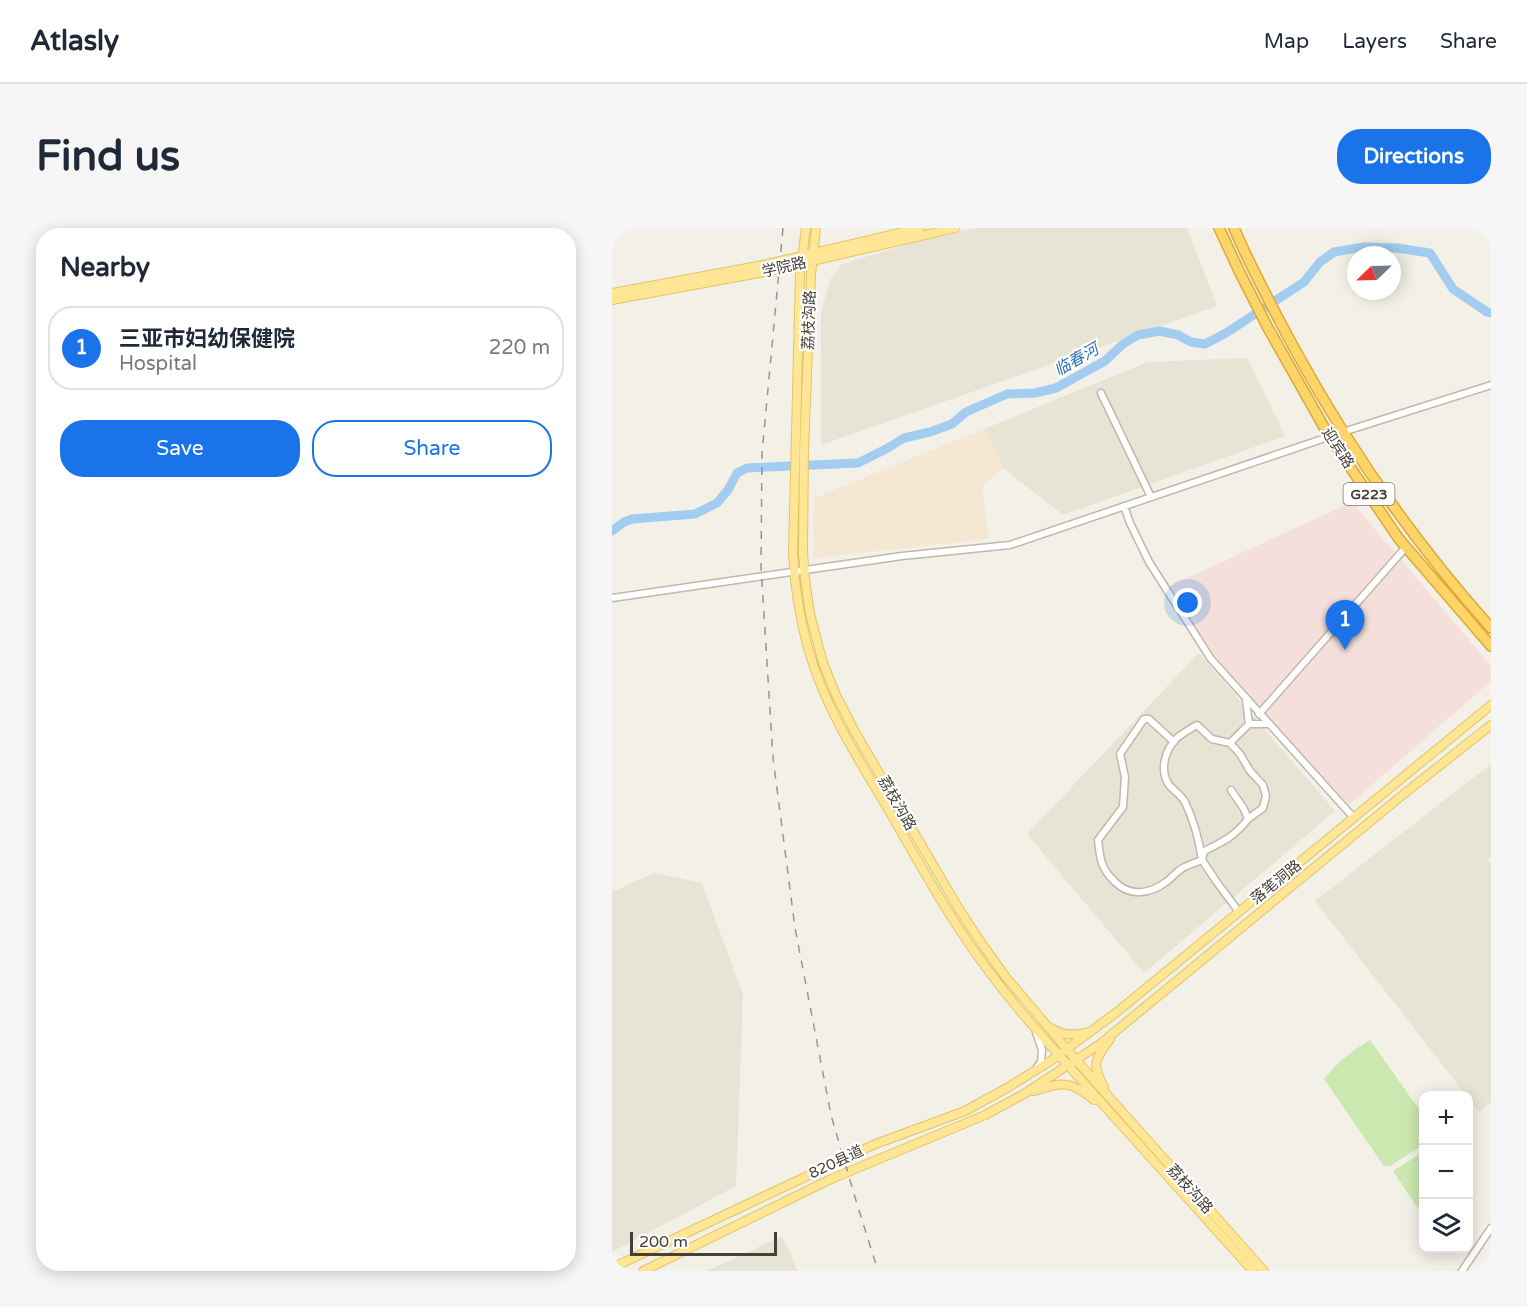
<!DOCTYPE html>
<meta charset="utf-8">
<style>
:root{--surface:#fff;--page:#f6f6f7;--text:#1f2937;--muted:#747a83;--line:#e0e1e3;--accent:#1a73e8}
body{margin:0;font-family:"Varela Round","Noto Sans SC",sans-serif;background:var(--page);color:var(--text)}
.controls{position:absolute;right:18px;bottom:18px;display:grid;overflow:hidden;border-radius:12px;box-shadow:0 3px 15px #0003}
.controls button{width:54px;height:54px;display:grid;place-items:center;padding:0;border:0;border-bottom:2px solid var(--line);background:var(--surface);color:var(--text);font:30px sans-serif}
.compass{position:absolute;left:735px;top:18px;width:54px;height:54px;border-radius:50%;background:var(--surface);box-shadow:0 3px 15px #0003;rotate:247deg}
.scale{position:absolute;left:18px;bottom:15px;width:147px;box-sizing:border-box;padding-left:6px;border:3px solid #464136;border-top:0;font-size:16px;line-height:21px;white-space:nowrap;color:#464136;-webkit-text-stroke:4px #fff;paint-order:stroke}
.you{position:absolute;left:576px;top:375px;width:21px;height:21px;margin:-15px;border:4px solid #fff;border-radius:50%;background:#1a73e8;box-shadow:0 0 0 9px #1a73e833}
.badge{display:grid;place-items:center;width:39px;height:39px;border-radius:50%;background:var(--accent);color:#fff;font-size:20px;font-weight:700}
.pin{position:absolute;translate:-50% -50px;filter:drop-shadow(0 2px 3px #0008)}
.pin::after{content:'';position:absolute;top:32px;width:21px;height:18px;background:inherit;clip-path:polygon(0 0,100% 0,50% 100%)}
.list{margin:0;padding:0;list-style:none}
h2{display:flex;justify-content:space-between;align-items:center;height:78px;margin:0;padding:0 24px;font-size:26px}
h2 small{font-size:20px;font-weight:400;color:var(--muted)}
.list li{display:grid;grid-template-columns:39px 1fr auto;gap:18px;align-items:center;box-sizing:border-box;height:84px;margin:0 12px 12px;padding:0 12px;border:2px solid var(--line);border-radius:24px}
.list b{display:block;font-size:22px;white-space:nowrap}
.list p{margin:0;font-size:20px;white-space:nowrap;color:var(--muted)}
.list em{font-size:20px;font-style:normal;color:var(--muted)}
.actions{display:flex;gap:12px;padding:18px 24px}
.actions a{flex:1;padding:14px 0;border:2px solid var(--accent);border-radius:24px;text-align:center;font-size:21px;color:var(--accent)}
.actions .main{background:var(--accent);color:#fff}
.icon{flex:none;width:33px;height:33px;fill:none;stroke:currentColor;stroke-width:2;stroke-linecap:round;stroke-linejoin:round}
.map{position:relative;flex:none;width:879px;height:1043px;overflow:hidden;border-radius:24px}
header{display:flex;align-items:center;gap:36px;box-sizing:border-box;height:84px;padding:0 30px;background:var(--surface);border-bottom:2px solid var(--line)}
header strong{font-size:28px}
nav{display:flex;gap:33px;margin-inline-start:auto;font-size:21px}
.intro{display:flex;align-items:center;justify-content:space-between;box-sizing:border-box;height:144px;padding:0 36px}
h1{margin:0;font-size:42px}
.button{padding:15px 27px;border-radius:24px;background:var(--accent);color:#fff;font-size:21px;font-weight:700}
main{display:flex;gap:36px;padding:0 36px}
aside{flex:1;background:var(--surface);border-radius:24px;box-shadow:0 3px 15px #0003}
.map>svg:first-child{display:block}
</style>
<header>
<strong>Atlasly</strong>
<nav><a>Map</a><a>Layers</a><a>Share</a></nav>
</header>
<div class="intro"><h1>Find us</h1><a class="button">Directions</a></div>
<main>
<aside>
<h2>Nearby<small></small></h2>
<ul class="list">
<li><span class="badge">1</span><div><b>三亚市妇幼保健院</b><p>Hospital</p></div><em>220 m</em></li>
</ul>
<div class="actions"><a class="main">Save</a><a>Share</a></div>
</aside>
<div class="map">
<svg width="879" height="1043" viewBox="0 0 879 1043">
<rect width="100%" height="100%" fill="#f3f0e7"/>
<!-- residential -->
<path fill="#e7e3d5" d="M364,0H575L605,78L209,217V85L218,52L230,36L320,9Z
M635,130L673,208L451,287L391,240L372,201L536,134Z
M587,425L723,583L532,745L415,606Z
M879,536V629L876,632L879,637V874L866,884L857,871L856,868L854,867L703,673Z
M42,645L90,655L131,767L124,958L0,1024V664Z
M170,1008L186,1043H95Z"/>
<!-- commercial -->
<path fill="#f5e8d2" d="M372,201L391,240L370,258L377,311L201,330L202,270Z"/>
<!-- medical -->
<path fill="#f4dfda" d="M740,274L879,438V453L737,577L628,460L588,406L558,358Z"/>
<!-- park -->
<path fill="#cbe8b0" d="M758,812L811,887V913L809,918L778,938H772L712,851C725,835 739,823 758,812Z
M811,924V988L781,943Z"/>
<g fill="none" stroke-linecap="round" stroke-linejoin="round">
<!-- river -->
<path stroke="#a3cdf0" stroke-width="9" d="M0,303L12,294L20,291L83,286L105,275L116,262L125,245L135,240L246,235L274,221L292,210L318,204L340,196L354,184L395,166L423,165L444,160L493,133L511,116L526,107L548,103L566,107L579,114L593,116L614,105L692,54L708,34L722,24L752,19L785,20L818,25L841,61L875,84L879,85"/>
<defs>
<path id="minor" d="M489,165L539,269
M512,278L518,295L537,334L599,431L742,590
M0,370L290,328L398,317L731,204L879,157
M634,472L637,496H656
M647,486L794,319
M562,514L537,491H532L508,526L513,549L511,579L486,612C488,631 489,641 503,654C518,669 538,666 554,654C560,650 563,645 569,641C575,637 583,635 590,632C587,611 582,593 573,574C569,567 562,563 557,557C547,542 553,522 565,510C571,505 578,501 585,497L600,511L618,515L628,526L638,543L651,557L654,568L651,580L636,591
M618,515L637,496
M619,562L632,581L636,591C623,608 611,614 592,623L590,632L604,653L627,684
M423,842L429,834L430,822L424,804
M850,1043L879,1000"/>
<path id="major" d="M194,0L188,45L181,325C183,363 189,400 201,436C218,488 249,535 276,581C310,640 343,701 385,754C416,795 452,832 486,871C538,928 589,986 641,1043
M204,0L199,47L192,221L191,324L193,351L198,386L211,435L224,467L243,504L347,681L370,716L393,748L464,832L652,1043
M0,65L151,37L308,0
M0,72L153,44L343,0
M439,800C451,808 463,808 476,804
M492,859C479,835 483,832 498,811
M422,863C451,854 457,852 482,872
M0,1040L261,917L353,883L395,860L440,832L505,784L879,477
M31,1043L219,951L373,887L412,866L488,816L793,565L879,497"/>
<path id="highway" d="M607,0L628,45L656,100L717,208L787,311L879,418
M622,0C639,40 660,79 681,118C736,219 802,314 879,400"/>
</defs>
<!-- minor casing -->
<use href="#minor" stroke="#bfb9a9" stroke-width="9"/>
<!-- major casing -->
<use href="#major" stroke="#e3c465" stroke-width="10"/>
<!-- highway casing -->
<use href="#highway" stroke="#dda937" stroke-width="12"/>
<!-- minor -->
<use href="#minor" stroke="#fff" stroke-width="6"/>
<!-- major -->
<use href="#major" stroke="#fee696" stroke-width="8"/>
<!-- highway -->
<use href="#highway" stroke="#fdd468" stroke-width="9"/>
<!-- rail -->
<path stroke="#969696" stroke-width="1.5" stroke-dasharray="8 8" stroke-linecap="butt" d="M171,0L150,225L149,338L161,530L183,700L219,887L245,976L266,1043"/>
</g>
<g text-anchor="middle" stroke-width="4.5" stroke-linejoin="round" paint-order="stroke">
<!-- shield labels -->
<rect fill="#fff" stroke="#7e7a72" stroke-width="1.5" x="731.5" y="255" width="51" height="22" rx="4.5"/>
<g font-size="14" font-weight="bold" fill="#464136">
<text x="757" y="271">G223</text>
</g>
<!-- street labels -->
<g font-size="15" fill="#464136" stroke="#fff">
<text transform="translate(172 39) rotate(-13)" y="5">学院路</text>
<text transform="translate(197 92) rotate(-88)" y="5">荔枝沟路</text>
<text transform="translate(726 220) rotate(57)" y="5">迎宾路</text>
<text transform="translate(285 575) rotate(60)" y="5">荔枝沟路</text>
<text transform="translate(664 654) rotate(-39)" y="5">落笔洞路</text>
<text transform="translate(224 934) rotate(-25)" y="5">820县道</text>
<text transform="translate(578 961) rotate(48)" y="5">荔枝沟路</text>
</g>
<!-- water labels -->
<g font-size="16" font-style="italic" fill="#2f74b2" stroke="#fff">
<text transform="translate(464 131) rotate(-30)" y="6">临春河</text>
</g>
</g>
</svg>
<div class="controls">
<button>+</button>
<button>−</button>
<button><svg class="icon" aria-label="layers" viewBox="0 0 24 24"><path d="M12 4l9 5-9 5-9-5zM3 14l9 5 9-5"/></svg></button>
</div>
<svg class="compass" viewBox="-18 -18 36 36"><path d="M0-13l5 13h-10z" fill="#e53935"/><path d="M0 13l5-13h-10z" fill="#747a83"/></svg>
<div class="scale">200 m</div>
<div class="you"></div>
<div class="pin badge" style="left:733px;top:422px">1</div>
</div>
</main>
